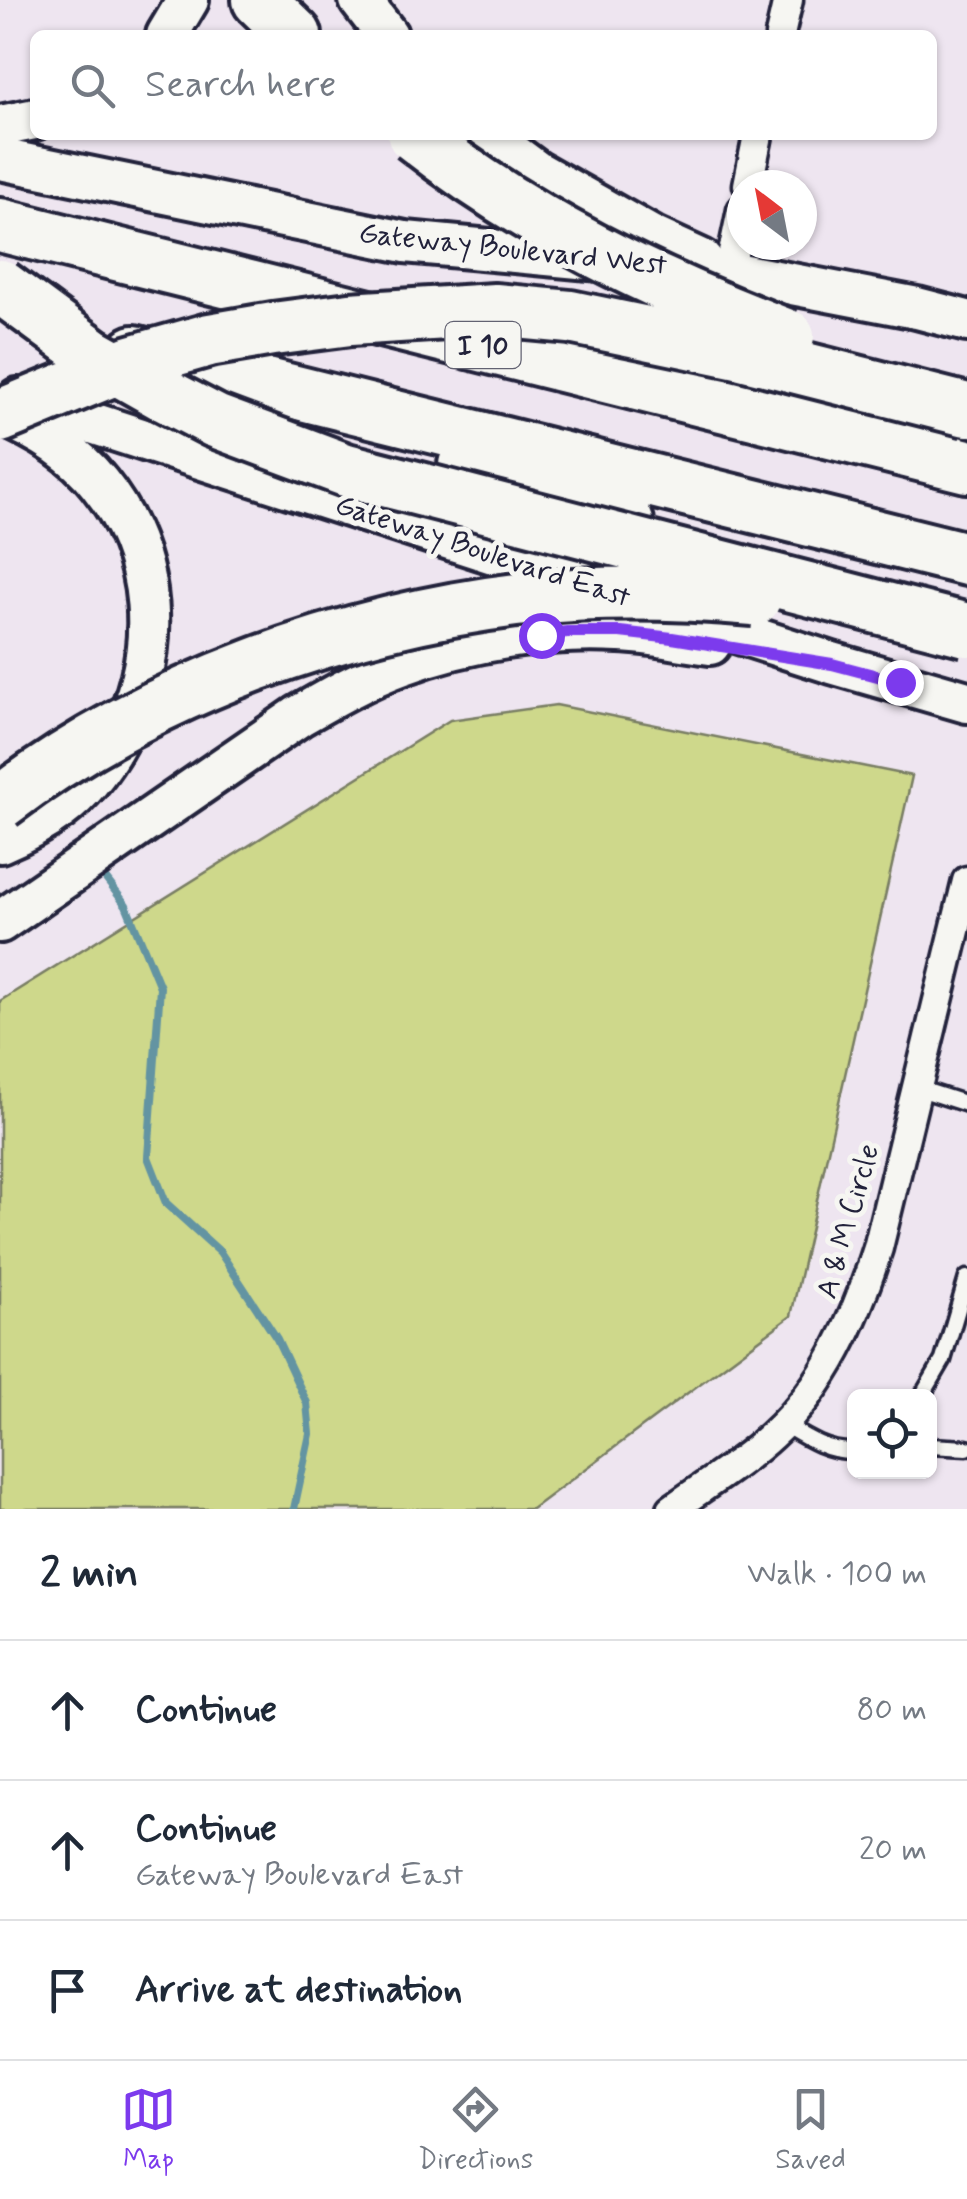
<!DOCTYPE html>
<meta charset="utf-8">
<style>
:root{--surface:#fff;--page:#f6f6f7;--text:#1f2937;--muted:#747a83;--line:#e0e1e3;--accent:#7c3aed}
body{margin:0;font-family:Mynerve,sans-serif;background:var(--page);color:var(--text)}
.controls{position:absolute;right:30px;bottom:30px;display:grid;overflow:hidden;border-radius:15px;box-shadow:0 2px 8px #0004}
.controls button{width:90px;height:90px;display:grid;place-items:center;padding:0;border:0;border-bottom:2px solid var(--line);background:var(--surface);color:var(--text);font:50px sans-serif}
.compass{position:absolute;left:727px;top:170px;width:90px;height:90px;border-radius:50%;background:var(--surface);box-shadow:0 2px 8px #0004;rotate:328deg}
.stop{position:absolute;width:30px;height:30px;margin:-22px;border:8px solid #7c3aed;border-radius:50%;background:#fff}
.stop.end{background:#7c3aed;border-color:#fff;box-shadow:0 2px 10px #0008}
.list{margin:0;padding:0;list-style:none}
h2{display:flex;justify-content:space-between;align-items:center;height:130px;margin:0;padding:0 40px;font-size:42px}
h2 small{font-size:32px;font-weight:400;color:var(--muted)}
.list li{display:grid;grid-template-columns:65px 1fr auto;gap:30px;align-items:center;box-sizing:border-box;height:140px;padding:0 40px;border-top:2px solid var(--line)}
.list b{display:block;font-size:38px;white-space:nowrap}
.list p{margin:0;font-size:32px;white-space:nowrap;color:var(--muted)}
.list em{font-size:32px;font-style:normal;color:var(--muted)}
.icon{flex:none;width:55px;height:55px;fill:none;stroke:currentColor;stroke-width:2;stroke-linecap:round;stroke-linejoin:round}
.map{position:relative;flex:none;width:967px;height:1509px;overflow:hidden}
.search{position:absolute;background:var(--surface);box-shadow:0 2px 8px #0004;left:30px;right:30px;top:30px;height:110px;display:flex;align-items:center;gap:25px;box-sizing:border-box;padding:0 35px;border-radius:15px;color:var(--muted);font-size:38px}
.sheet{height:550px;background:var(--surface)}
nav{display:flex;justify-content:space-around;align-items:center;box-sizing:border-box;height:140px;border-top:2px solid var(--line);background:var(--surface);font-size:28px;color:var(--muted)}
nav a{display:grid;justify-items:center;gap:5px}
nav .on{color:var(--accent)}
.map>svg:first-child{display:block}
</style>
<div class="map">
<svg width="967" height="1509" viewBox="0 0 967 1509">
<rect width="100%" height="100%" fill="#eee5f0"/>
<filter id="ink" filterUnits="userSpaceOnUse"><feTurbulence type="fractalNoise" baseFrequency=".01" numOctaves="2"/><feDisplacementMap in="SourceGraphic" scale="20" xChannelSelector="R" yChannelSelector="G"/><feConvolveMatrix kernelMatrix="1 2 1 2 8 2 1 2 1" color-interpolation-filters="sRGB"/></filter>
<g filter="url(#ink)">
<!-- green -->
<path fill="#ced88b" stroke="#787d63" stroke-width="2.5" d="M556,705L912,776L791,1316L532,1509H0V1001L450,720Z"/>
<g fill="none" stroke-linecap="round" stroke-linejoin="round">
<!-- stream -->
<path stroke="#6394a2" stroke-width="8" d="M99,870L126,905L160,987L148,1157L166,1203L220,1252L277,1339L307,1403L310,1434L294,1509"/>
<defs>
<path id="service" d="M917,1088L967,1104
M922,1396L943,1360L967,1278
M783,1424C806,1438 827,1452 854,1451
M930,1446L967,1448"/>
<path id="minor" d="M780,35L788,0
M748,185L758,135
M729,272L742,210
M672,1509C705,1485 742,1463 772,1435C827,1385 856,1317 878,1248L967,881"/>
<path id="secondary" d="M360,0L387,35
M167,35L188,0
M0,126L35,119
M487,135L537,172L652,237L702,260
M0,159L405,242L729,272L917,308L967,321
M18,399L595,586
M0,414C37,429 73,450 99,483C157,555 163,651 121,733C106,761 86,790 60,809C41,823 21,833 0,842
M655,606L832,663L967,702
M0,922L299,716C332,697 365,678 401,665C466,640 550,628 619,632C650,633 680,640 710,644"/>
<path id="motorway" d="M259,0L295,35
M0,225L967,466
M134,352L967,559
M465,465L627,522"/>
</defs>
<!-- service casing -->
<use href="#service" stroke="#22223b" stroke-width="21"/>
<!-- minor casing -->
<use href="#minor" stroke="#22223b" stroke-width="35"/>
<!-- secondary casing -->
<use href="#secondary" stroke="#22223b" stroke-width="48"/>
<!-- motorway casing -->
<use href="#motorway" stroke="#22223b" stroke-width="60"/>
<!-- service -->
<use href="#service" stroke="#f6f6f2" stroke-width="14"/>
<!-- minor -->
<use href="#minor" stroke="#f6f6f2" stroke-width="28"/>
<!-- secondary -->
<use href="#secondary" stroke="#f6f6f2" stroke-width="40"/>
<!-- motorway -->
<use href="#motorway" stroke="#f6f6f2" stroke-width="52"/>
<defs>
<path id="motorway-bridge" d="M414,135C525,223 656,286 788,336
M0,286L92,354L163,394L215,421L346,470L967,630
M0,416L131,362L209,340L273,329L350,319L495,310L570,317L738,352L967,410
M0,803C149,689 348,618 534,598C605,591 682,593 754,599"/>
</defs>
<!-- motorway-bridge casing -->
<use href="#motorway-bridge" stroke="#22223b" stroke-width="60" stroke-linecap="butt"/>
<!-- motorway-bridge -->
<use href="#motorway-bridge" stroke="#f6f6f2" stroke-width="52"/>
</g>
</g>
<g fill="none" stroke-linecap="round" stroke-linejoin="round" filter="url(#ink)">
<!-- route -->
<path stroke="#7c3aed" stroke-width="12" d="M541,635L567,632H620L672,638L832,664L900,682"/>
</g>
<g text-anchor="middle" stroke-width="10" stroke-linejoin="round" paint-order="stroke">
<!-- shield labels -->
<rect fill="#f6f6f2" stroke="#626272" stroke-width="2.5" x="445.5" y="322" width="75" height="46" rx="8"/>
<g font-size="28" font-weight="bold" fill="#22223b">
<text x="483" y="355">I 10</text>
</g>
<!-- street labels -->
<g font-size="30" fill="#22223b" stroke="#f6f6f2">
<text transform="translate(513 248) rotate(6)" y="10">Gateway Boulevard West</text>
<text transform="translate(483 550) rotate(18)" y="10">Gateway Boulevard East</text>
<text transform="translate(847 1221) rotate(-74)" y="10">A &amp; M Circle</text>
</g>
</g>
</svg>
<div class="controls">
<button><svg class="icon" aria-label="locate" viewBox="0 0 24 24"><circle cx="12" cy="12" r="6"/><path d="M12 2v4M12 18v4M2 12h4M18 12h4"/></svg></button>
</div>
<svg class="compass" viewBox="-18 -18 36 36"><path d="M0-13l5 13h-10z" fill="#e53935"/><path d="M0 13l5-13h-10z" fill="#747a83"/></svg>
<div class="stop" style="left:541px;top:635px"></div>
<div class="stop end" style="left:900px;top:682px"></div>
<div class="search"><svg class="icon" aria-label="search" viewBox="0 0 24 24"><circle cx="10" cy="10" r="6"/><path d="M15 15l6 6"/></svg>Search here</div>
</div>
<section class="sheet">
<h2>2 min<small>Walk · 100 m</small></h2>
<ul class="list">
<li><svg class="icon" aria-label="ahead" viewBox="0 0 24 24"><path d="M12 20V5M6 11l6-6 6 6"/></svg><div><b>Continue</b></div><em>80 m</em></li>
<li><svg class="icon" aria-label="ahead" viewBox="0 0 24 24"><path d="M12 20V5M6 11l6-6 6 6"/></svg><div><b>Continue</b><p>Gateway Boulevard East</p></div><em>20 m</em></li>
<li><svg class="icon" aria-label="arrive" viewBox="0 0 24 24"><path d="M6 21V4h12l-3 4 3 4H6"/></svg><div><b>Arrive at destination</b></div></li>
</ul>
</section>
<nav>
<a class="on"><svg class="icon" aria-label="map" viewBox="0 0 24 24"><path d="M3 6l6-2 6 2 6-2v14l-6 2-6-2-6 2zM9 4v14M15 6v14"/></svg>Map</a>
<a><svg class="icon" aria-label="directions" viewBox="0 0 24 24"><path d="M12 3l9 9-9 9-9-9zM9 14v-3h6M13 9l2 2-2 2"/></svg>Directions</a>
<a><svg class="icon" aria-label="saved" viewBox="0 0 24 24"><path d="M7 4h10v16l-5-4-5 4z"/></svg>Saved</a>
</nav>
